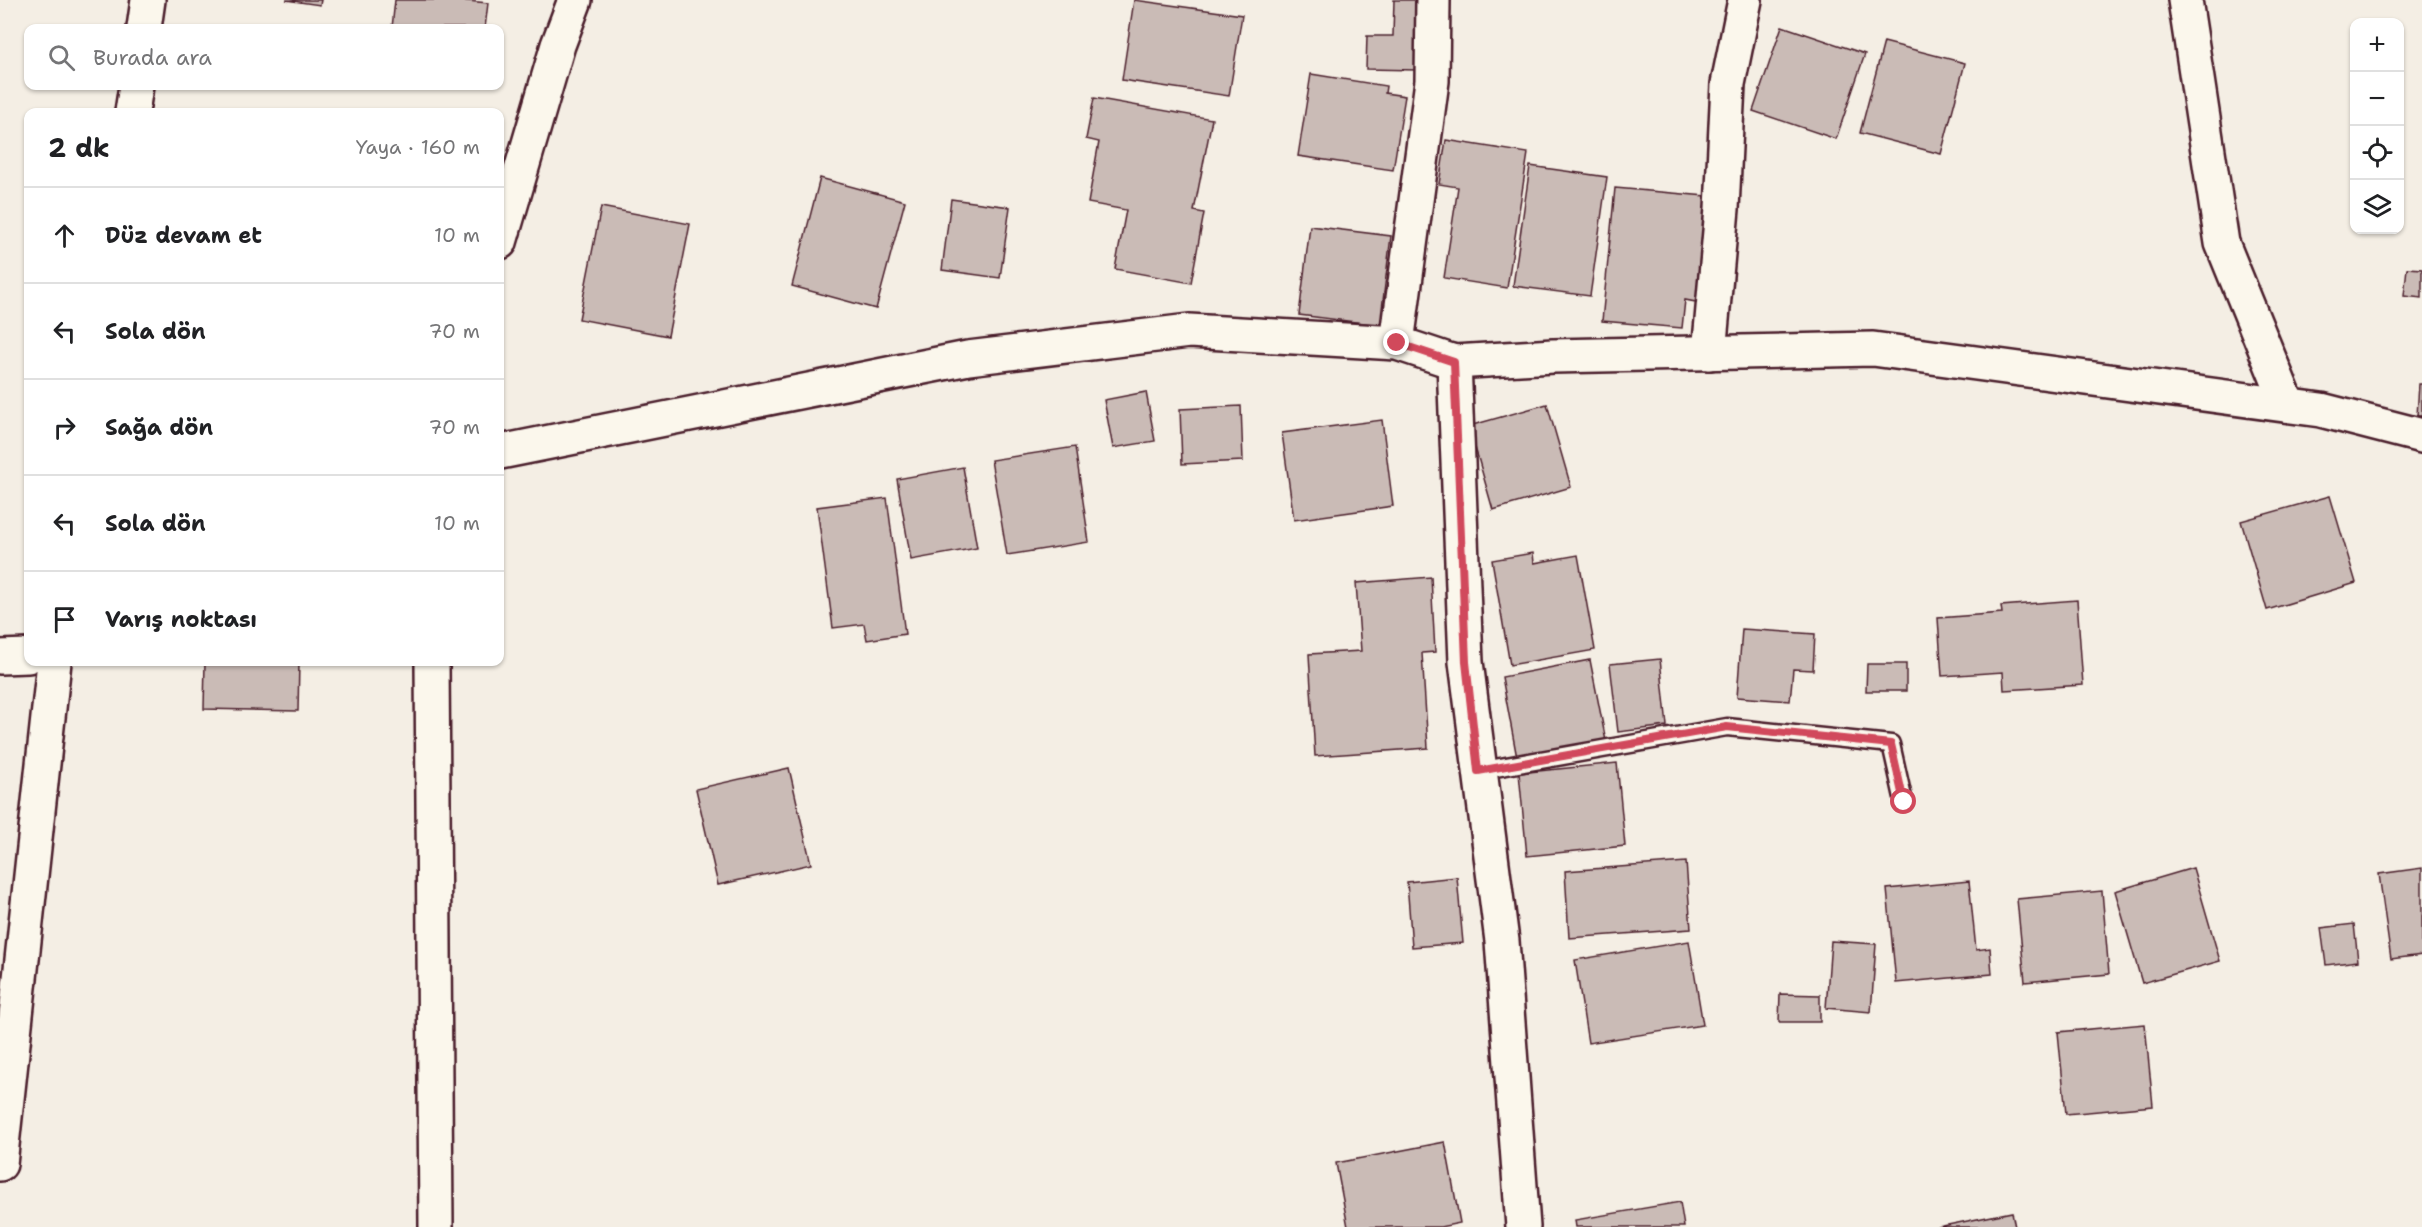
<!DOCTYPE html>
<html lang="tr">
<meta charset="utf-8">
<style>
:root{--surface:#fff;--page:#f6f6f6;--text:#202124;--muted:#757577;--line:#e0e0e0}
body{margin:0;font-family:"Shantell Sans",sans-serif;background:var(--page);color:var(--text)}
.controls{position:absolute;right:18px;top:18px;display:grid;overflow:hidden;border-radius:12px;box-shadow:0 2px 4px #0004}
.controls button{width:54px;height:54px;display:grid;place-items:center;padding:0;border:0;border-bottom:2px solid var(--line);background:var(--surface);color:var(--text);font:30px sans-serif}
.stop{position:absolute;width:18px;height:18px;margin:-14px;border:4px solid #d1495b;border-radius:50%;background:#fff}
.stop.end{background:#d1495b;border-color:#fff;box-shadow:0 2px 6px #0008}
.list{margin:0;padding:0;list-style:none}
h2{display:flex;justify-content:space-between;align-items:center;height:78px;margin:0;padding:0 24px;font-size:26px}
h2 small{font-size:20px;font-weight:400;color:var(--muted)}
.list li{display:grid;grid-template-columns:39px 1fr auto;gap:18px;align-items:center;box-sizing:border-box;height:96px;padding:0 24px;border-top:2px solid var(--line)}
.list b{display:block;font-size:22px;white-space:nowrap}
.list em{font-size:20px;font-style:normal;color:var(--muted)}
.icon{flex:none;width:33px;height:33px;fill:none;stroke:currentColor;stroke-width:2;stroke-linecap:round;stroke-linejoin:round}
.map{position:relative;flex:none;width:2422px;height:1227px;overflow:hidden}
.search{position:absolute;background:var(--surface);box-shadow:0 2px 4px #0004;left:24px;top:24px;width:480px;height:66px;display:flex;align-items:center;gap:15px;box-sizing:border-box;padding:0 21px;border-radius:12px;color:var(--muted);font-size:22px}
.panel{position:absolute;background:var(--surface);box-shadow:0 2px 4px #0004;left:24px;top:108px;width:480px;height:558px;border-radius:12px}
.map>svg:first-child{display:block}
</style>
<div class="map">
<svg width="2422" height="1227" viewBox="0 0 2422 1227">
<rect width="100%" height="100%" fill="#f4eee4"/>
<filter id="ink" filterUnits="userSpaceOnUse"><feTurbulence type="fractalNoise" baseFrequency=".0167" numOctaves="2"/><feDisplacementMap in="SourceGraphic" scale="12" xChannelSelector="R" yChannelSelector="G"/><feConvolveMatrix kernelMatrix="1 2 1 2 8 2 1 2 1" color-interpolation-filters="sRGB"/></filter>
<g filter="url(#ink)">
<!-- building -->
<path fill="#cabbb6" stroke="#4a1f2b" stroke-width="1.5" d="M286,0H321L320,5Z
M395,0H457L488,3L485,28H392Z
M1134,0L1242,15L1229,96L1122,80Z
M1394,0H1420L1418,70L1366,69L1367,36H1393Z
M1782,26L1865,54L1836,139L1753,111Z
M1884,42L1965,63L1941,154L1860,133Z
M1311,74L1386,86L1385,93L1405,96L1393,170L1298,156Z
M1094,98L1212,119L1194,211L1204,213L1191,283L1115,269L1126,210L1088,203L1099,142L1086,139Z
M1446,140L1528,153L1507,288L1444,278L1458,187L1439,184Z
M1530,166L1607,177L1590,296L1513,286Z
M820,178L905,201L876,309L792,286Z
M1615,188L1706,196L1696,302L1685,300L1682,328L1602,321Z
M951,199L1010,207L1000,278L942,270Z
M601,207L690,224L668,336L579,319Z
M1310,226L1391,236L1380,325L1299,315Z
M2407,268L2422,269V298L2404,296Z
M2419,384H2422V416H2417Z
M1146,392L1155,441L1113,448L1104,400Z
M1547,404L1571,487L1493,510L1469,426Z
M1241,406L1243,461L1182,464L1180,409Z
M1382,420L1393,506L1294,520L1282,433Z
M1075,447L1089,542L1007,555L991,460Z
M963,467L977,548L911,560L897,479Z
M2330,496L2356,583L2267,610L2241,521Z
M887,498L905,634L867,640L864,624L833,628L817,507Z
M1533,553L1534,563L1578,555L1595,650L1510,665L1492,560Z
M1431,577L1435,652L1422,653L1428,748L1315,756L1309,654L1361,651L1356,583Z
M2077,600L2083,685L2004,690L2003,672L1942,676L1938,618L2002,613L2001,606Z
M1742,629L1815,634L1813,670L1793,669L1790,701L1737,697Z
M1660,659L1667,726L1618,732L1610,664Z
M1590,660L1606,741L1517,758L1502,677Z
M205,662H299L298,711L204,709Z
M1867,664H1906V691H1866Z
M1617,763L1625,846L1527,856L1519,773Z
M789,768L811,864L718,885L696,789Z
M1686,862L1691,929L1569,938L1565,871Z
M2193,868L2220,961L2142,983L2115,891Z
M2422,868V955L2391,959L2379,874Z
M1457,877L1463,943L1412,947L1407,882Z
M1969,881L1976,950L1990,948L1992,974L1896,983L1887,889Z
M2102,891L2109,974L2025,982L2017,899Z
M2354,924L2358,961L2326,965L2321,928Z
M1689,941L1703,1025L1588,1043L1575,960Z
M1831,941L1876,944L1871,1012L1826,1008Z
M1780,994L1820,995V1022H1779Z
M2145,1024L2153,1106L2066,1114L2058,1032Z
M1445,1142L1460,1223L1440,1227H1348L1336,1163Z
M1680,1202L1684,1227H1576L1575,1220Z
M2012,1212L2015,1227H1938Z"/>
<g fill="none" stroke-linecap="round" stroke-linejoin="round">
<defs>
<path id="lane" d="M1478,771L1727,727L1891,744L1904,802"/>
<path id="street" d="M2185,0L2222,243L2288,405
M144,28L148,0
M132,112L136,86
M1397,343L1432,81L1433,0
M1709,353L1722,209L1728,84L1745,0
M1454,362L1466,662L1502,941L1523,1227
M0,657L28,656
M0,1164L54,662"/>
<path id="secondary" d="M500,242L558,45L575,0
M500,452L968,358L1189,331L1397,343L1454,362L1553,356L1873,349L2321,410L2422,436
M432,662L436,1227"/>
</defs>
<!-- lane casing -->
<use href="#lane" stroke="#4a1f2b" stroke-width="21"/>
<!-- street casing -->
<use href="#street" stroke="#4a1f2b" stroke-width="38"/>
<!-- secondary casing -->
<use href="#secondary" stroke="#4a1f2b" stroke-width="38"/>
<!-- lane -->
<use href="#lane" stroke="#fbf7ec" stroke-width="16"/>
<!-- street -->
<use href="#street" stroke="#fbf7ec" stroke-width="33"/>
<!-- secondary -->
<use href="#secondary" stroke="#fbf7ec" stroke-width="33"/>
</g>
</g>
<g fill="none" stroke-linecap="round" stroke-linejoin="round" filter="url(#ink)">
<!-- route -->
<path stroke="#d1495b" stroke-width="8" d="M1397,343L1454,362L1466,662L1478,771L1727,727L1891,744L1904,802"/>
</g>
</svg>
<div class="controls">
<button>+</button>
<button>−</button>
<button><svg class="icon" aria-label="locate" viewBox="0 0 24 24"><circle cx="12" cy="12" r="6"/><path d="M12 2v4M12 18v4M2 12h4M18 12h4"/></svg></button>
<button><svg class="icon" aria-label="layers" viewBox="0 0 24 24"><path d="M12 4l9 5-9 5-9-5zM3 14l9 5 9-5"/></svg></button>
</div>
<div class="stop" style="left:1904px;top:802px"></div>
<div class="stop end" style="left:1397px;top:343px"></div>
<div class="search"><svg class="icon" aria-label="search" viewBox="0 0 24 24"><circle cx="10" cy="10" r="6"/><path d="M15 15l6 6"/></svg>Burada ara</div>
<section class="panel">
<h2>2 dk<small>Yaya · 160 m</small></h2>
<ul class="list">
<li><svg class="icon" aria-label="ahead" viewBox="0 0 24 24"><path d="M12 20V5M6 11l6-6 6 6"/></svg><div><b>Düz devam et</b></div><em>10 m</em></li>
<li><svg class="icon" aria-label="left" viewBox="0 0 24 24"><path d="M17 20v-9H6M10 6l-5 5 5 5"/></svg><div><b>Sola dön</b></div><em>70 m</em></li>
<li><svg class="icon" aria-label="right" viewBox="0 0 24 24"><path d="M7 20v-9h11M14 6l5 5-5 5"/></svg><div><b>Sağa dön</b></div><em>70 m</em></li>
<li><svg class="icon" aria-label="left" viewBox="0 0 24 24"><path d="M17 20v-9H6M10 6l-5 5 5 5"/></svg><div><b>Sola dön</b></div><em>10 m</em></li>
<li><svg class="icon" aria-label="arrive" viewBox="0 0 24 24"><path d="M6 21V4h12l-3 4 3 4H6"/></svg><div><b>Varış noktası</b></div></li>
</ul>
</section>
</div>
